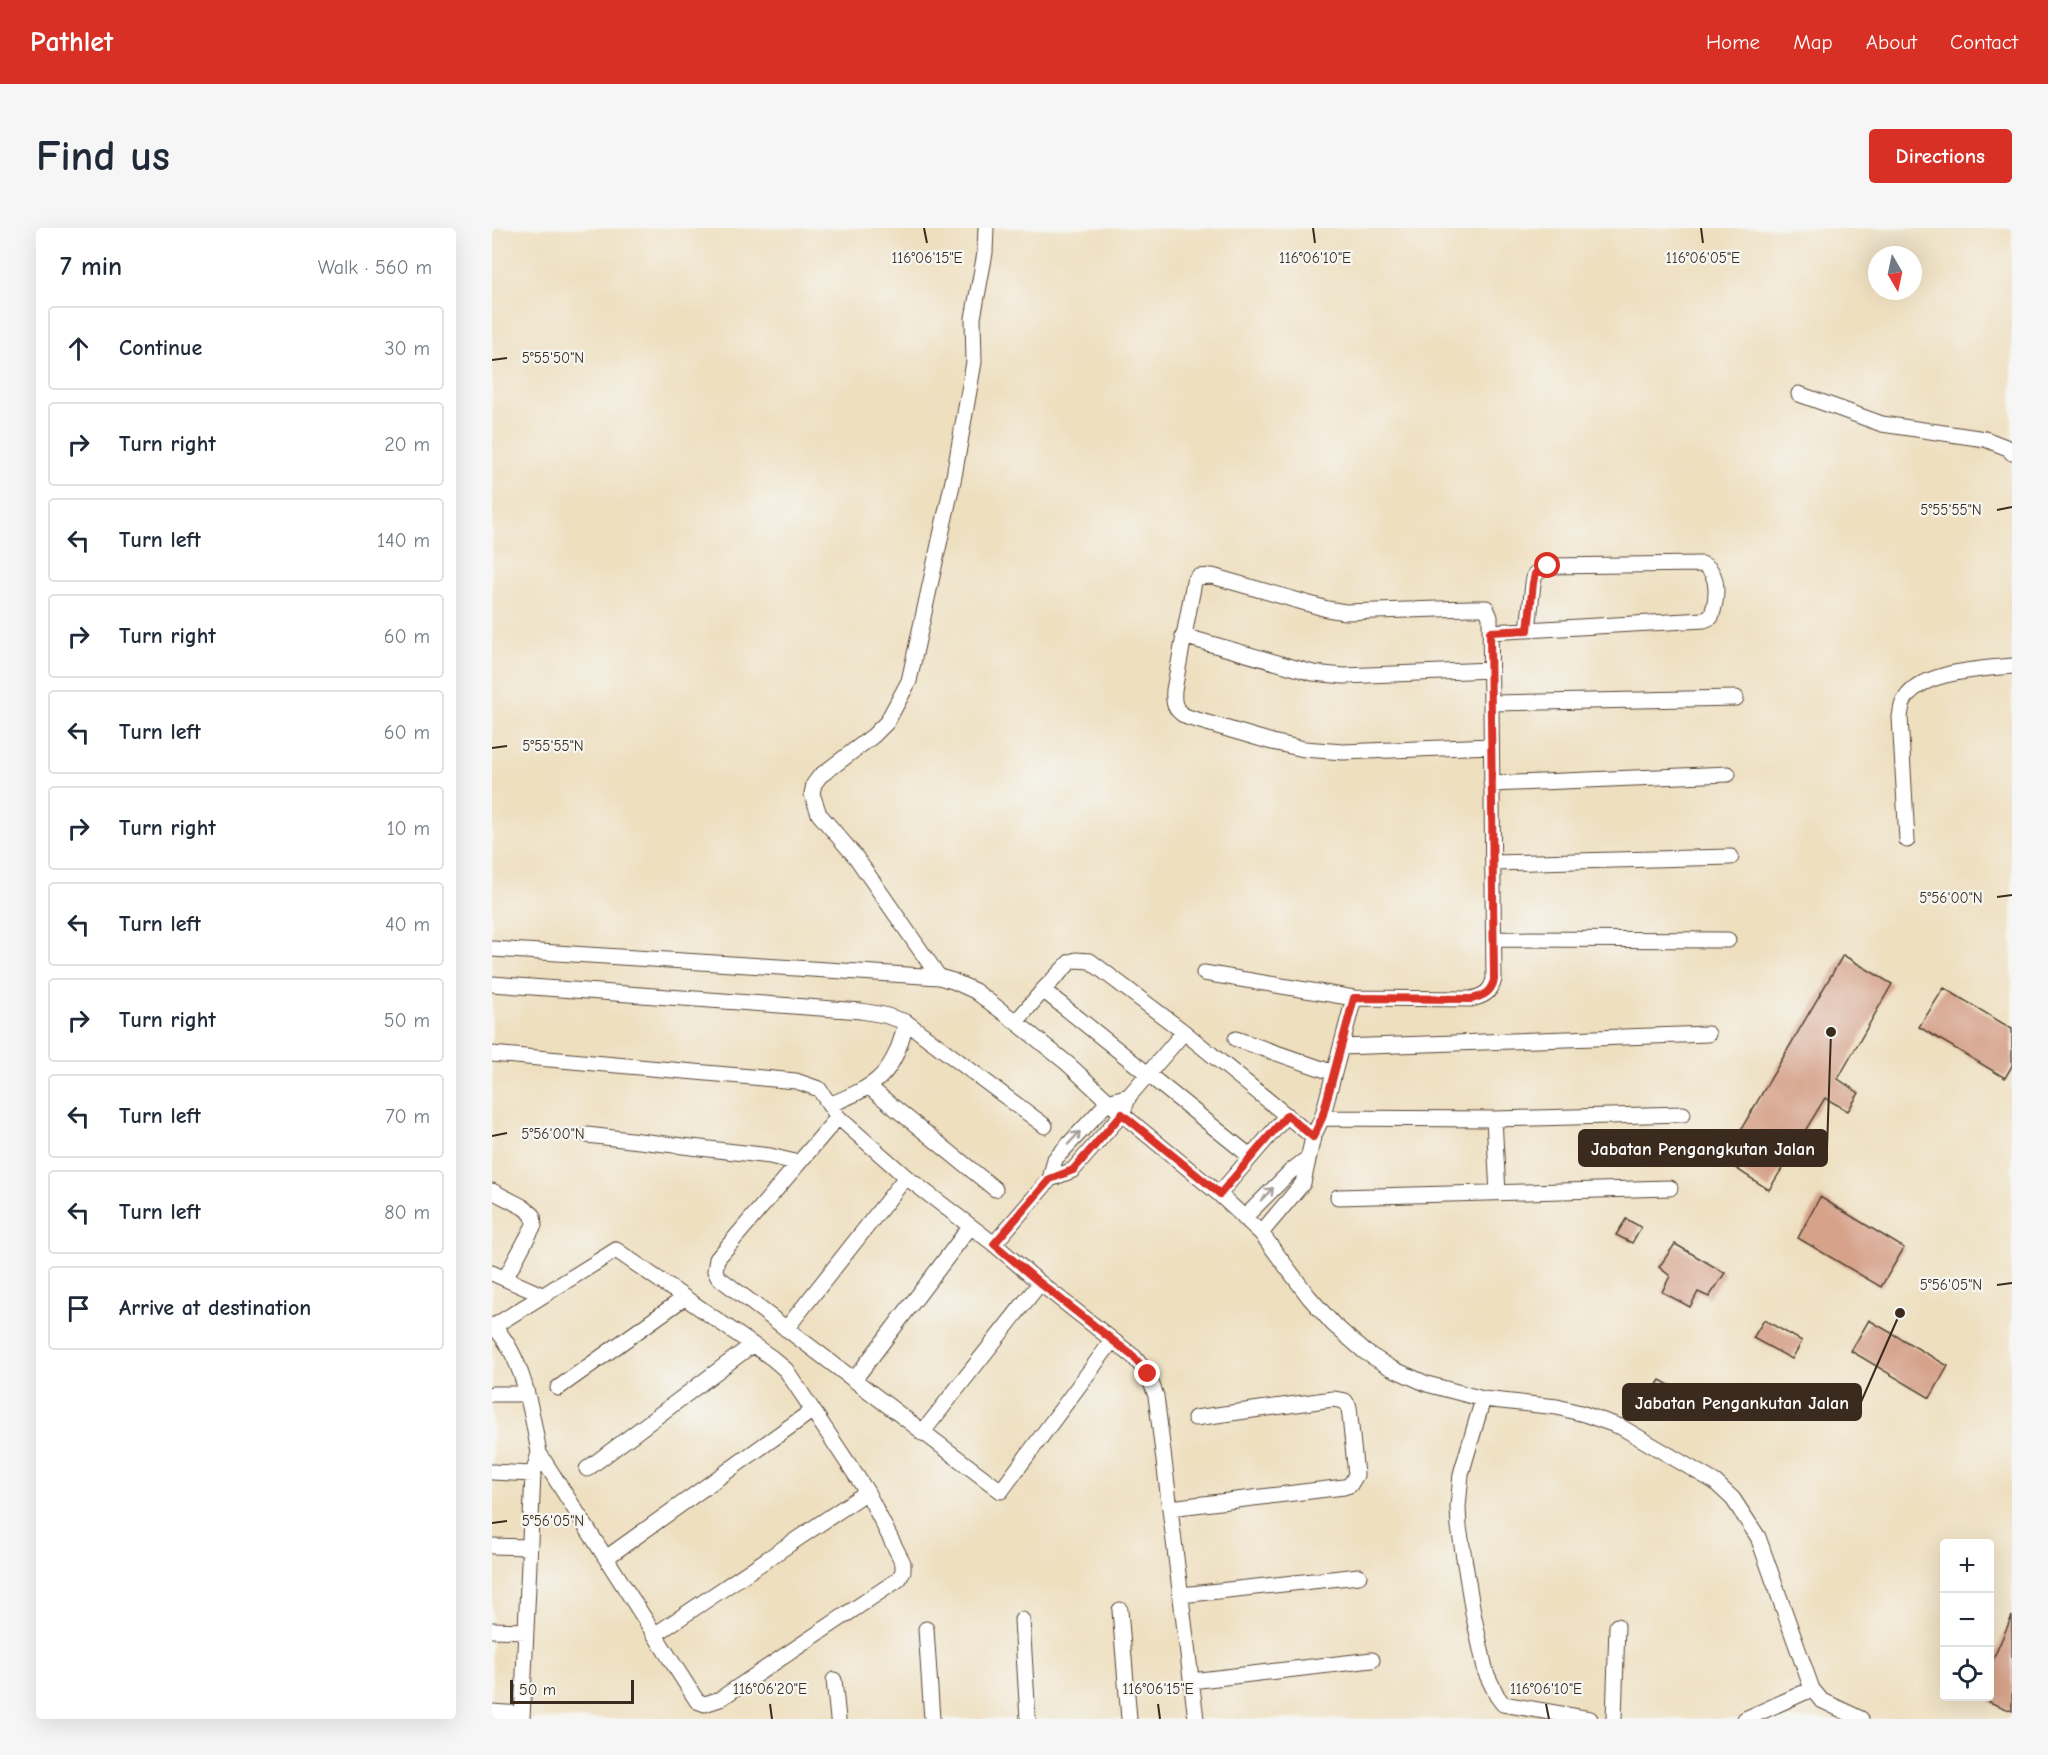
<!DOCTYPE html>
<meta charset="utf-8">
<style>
:root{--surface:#fff;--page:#f6f6f7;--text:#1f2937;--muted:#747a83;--line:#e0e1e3;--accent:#d93025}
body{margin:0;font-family:"Comic Neue",sans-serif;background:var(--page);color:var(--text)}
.controls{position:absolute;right:18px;bottom:18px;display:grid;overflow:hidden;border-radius:6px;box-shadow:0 6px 24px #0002}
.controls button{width:54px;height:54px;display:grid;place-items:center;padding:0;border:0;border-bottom:2px solid var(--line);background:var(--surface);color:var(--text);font:30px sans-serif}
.compass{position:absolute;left:1376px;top:18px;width:54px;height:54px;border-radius:50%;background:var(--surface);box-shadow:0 6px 24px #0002;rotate:171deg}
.scale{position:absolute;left:18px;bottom:15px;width:124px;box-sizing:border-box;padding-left:6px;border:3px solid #3b2a1e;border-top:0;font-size:16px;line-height:21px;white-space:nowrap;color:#3b2a1e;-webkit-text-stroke:4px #f6f6f2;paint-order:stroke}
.stop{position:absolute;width:18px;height:18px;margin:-14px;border:4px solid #d93025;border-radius:50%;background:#fff}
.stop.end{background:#d93025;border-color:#fff;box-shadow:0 2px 6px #0008}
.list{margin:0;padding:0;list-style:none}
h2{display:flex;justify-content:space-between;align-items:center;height:78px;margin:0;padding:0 24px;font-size:26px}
h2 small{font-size:20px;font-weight:400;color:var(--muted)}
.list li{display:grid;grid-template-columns:39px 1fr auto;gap:18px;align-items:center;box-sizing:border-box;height:84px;margin:0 12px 12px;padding:0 12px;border:2px solid var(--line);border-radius:6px}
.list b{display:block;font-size:22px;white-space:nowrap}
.list em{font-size:20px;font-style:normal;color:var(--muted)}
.icon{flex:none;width:33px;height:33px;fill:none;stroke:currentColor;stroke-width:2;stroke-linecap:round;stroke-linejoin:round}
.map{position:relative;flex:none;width:1520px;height:1491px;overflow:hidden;border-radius:6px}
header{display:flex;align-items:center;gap:36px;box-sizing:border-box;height:84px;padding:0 30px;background:var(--accent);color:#fff}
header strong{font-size:28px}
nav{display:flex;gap:33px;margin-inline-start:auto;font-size:21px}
.intro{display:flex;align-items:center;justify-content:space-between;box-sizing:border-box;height:144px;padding:0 36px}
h1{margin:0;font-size:42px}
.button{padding:15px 27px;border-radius:6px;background:var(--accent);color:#fff;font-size:21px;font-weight:700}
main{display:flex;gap:36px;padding:0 36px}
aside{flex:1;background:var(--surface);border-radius:6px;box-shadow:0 6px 24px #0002}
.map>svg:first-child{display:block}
</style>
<header>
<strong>Pathlet</strong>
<nav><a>Home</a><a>Map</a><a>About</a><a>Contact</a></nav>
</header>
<div class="intro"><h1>Find us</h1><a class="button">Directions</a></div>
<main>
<aside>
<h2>7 min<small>Walk · 560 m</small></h2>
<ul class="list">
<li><svg class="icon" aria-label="ahead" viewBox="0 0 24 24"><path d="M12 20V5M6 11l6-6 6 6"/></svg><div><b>Continue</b></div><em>30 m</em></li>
<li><svg class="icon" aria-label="right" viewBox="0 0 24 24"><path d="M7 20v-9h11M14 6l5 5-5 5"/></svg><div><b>Turn right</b></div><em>20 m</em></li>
<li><svg class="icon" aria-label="left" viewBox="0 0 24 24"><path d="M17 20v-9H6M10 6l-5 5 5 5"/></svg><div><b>Turn left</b></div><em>140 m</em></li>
<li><svg class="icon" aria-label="right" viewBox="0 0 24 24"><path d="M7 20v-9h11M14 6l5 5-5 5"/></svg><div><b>Turn right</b></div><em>60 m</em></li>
<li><svg class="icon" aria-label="left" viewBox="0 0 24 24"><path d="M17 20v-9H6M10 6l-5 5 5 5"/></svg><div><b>Turn left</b></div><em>60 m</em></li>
<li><svg class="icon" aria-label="right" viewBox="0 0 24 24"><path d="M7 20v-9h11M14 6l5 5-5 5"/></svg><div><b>Turn right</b></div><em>10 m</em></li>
<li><svg class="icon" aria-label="left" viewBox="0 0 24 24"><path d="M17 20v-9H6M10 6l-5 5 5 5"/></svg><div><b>Turn left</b></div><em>40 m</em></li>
<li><svg class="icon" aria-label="right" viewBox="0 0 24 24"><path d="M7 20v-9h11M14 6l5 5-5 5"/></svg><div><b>Turn right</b></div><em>50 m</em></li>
<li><svg class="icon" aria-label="left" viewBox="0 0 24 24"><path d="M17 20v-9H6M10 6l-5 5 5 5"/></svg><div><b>Turn left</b></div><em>70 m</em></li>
<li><svg class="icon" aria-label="left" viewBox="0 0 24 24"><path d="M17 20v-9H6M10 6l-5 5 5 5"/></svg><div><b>Turn left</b></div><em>80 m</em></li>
<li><svg class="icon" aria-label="arrive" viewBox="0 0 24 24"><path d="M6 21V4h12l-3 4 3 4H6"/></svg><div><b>Arrive at destination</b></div></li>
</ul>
</aside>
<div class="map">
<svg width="1520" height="1491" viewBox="0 0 1520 1491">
<rect width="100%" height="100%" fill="#f6f6f2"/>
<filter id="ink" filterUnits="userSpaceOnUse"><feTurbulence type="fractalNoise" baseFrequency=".0167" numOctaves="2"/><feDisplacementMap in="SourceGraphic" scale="12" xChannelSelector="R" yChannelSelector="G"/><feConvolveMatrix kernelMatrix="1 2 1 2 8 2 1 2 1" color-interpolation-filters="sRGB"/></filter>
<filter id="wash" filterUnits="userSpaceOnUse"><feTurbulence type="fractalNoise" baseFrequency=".008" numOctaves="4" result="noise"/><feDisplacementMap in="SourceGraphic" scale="24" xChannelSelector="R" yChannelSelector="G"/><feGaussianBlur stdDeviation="1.35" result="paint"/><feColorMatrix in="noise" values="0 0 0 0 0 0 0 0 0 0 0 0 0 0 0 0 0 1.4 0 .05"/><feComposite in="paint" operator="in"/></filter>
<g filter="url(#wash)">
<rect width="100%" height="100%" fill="#eedfbf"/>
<g id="blocks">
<!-- building -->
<path fill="#d6a28a" d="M1351,727L1400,756L1346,851L1367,865L1356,883L1333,870L1277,962L1231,932Z
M1452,760L1520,801V838L1513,850L1427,799Z
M1328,969L1412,1020L1389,1059L1306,1010Z
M1134,991L1149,999L1140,1015L1124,1007Z
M1183,1016L1233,1045L1217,1069L1206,1064L1198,1079L1170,1064L1178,1048L1167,1039Z
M1272,1092L1310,1113L1300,1131L1261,1110Z
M1377,1092L1456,1138L1438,1170L1359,1123Z
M1168,1152L1183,1160L1176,1173L1160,1165Z
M1520,1388V1483L1497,1474V1441Z"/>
</g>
</g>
<g filter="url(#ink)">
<use href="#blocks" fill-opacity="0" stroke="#564536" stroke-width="1.5"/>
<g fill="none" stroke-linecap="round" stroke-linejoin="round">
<defs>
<path id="minor" d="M1307,166L1390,196L1493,211L1516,220L1520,225
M998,404L1212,392L1219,389C1225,373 1229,344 1210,336L1056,338L1043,346L1041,355L1036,402
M691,408L821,445L852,448L999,442
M999,475L1244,470
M999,556L1236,546
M1415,612L1408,489C1409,485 1409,479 1411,475C1424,443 1491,441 1520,438
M1002,635L1239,629
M1002,711L1236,712
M0,721L447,749L461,753L483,763L524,794L576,836L630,886L727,966L769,1005L817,1069L841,1096L873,1124L899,1140L935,1156L991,1171L1065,1179L1092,1186L1129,1199L1223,1254L1241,1271L1266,1309L1320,1461L1329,1472L1369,1491
M712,745L862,770L979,771C992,768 999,764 1002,751L998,389L994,380H978L853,384L835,381L720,348L706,349L702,354L682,462C681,475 682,482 695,489L780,514L812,521L851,524L999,518
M447,749L363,628L327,586L320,566L322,556L328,548L381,508L395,494L417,453L462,248L482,134L481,90L493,25L494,0
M0,756L369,783L392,787L414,794L553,898
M551,762L759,929
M524,794L551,762L578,734L584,732L598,733L692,804L821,909
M744,811L842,845
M849,819L1216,806
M0,826L304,853L327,861L346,889L414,949L502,1016L548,1055L642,1129L656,1146L664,1168L704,1491
M377,859L503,961
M337,877C386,857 401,848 414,794
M346,889L225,1031L223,1043L226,1049L509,1263L620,1113
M830,890L1002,891L1191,886
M1002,891L1006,965
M95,907L278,928L307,935
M558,951L581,942L630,886L637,868L692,804
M0,963L31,979L41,987L42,997L13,1051
M727,966L795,887
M846,969L1178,960
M752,990L799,943L816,930
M769,1005L811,955L821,909L830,890L862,770
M502,1016L558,951L563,931L616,874L637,868
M0,1045L50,1067
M0,1097C31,1126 40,1185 47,1225L205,1473L213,1476L228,1471L407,1351L411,1343V1335L375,1264L294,1142L280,1130L124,1022L2,1098
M294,1101L414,949
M362,1152L478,999
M66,1160L192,1070
M0,1166H34
M991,1171L969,1246L966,1279L967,1299L981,1385L994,1445L1005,1468L1011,1476L1098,1491
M430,1205L548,1055
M95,1241L260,1117
M0,1244L41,1246
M678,1280L852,1259L858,1257L864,1247L857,1179L853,1173L841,1171L703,1190
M0,1318L37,1319
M114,1330L321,1182
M689,1367L867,1348
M628,1382L637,1491
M530,1392L536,1491
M434,1401L440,1491
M0,1402L34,1403
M164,1406L375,1264
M342,1452L346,1491
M699,1453L880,1432
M0,1484L30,1486
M30,1491L41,1246L47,1225
M1122,1491L1125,1398
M1253,1491L1320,1461"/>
</defs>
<!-- minor casing -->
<use href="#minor" stroke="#564536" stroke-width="17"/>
<!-- minor -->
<use href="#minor" stroke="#fff" stroke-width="15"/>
</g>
<!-- one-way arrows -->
<defs><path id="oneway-shaft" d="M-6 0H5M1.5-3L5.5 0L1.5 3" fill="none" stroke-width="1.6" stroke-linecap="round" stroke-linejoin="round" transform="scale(1.5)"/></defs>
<g stroke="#a79f9a">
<use href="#oneway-shaft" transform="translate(582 910) rotate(-47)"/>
<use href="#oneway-shaft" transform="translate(775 966) rotate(-46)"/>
</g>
</g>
<g fill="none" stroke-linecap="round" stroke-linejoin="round" filter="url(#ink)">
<!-- route -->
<path stroke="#d93025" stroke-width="8" d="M656,1146L642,1129L548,1055L502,1016L558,951L581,942L630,886L728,966L795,887L821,909L830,890L862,770L979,771C992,768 999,764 1002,752L998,404L1036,402L1041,355L1043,346L1056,338"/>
</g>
<!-- ticks -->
<path fill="none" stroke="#3b2a1e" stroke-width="2" d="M432,0L435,15M821,0L823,15M1209,0L1211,15M0,132L15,130M1505,282L1520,279M0,520L15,518M1505,669L1520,667M0,908L15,905M1505,1057L1520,1055M0,1295L15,1293M278,1476L280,1491M666,1476L668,1491M1054,1476L1057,1491"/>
<g font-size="15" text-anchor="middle" fill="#3b2a1e" stroke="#f6f6f2" stroke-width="4.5" stroke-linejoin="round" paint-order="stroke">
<text x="435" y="35">116°06'15"E</text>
<text x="823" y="35">116°06'10"E</text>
<text x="1211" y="35">116°06'05"E</text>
<text x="61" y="135">5°55'50"N</text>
<text x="1459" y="287">5°55'55"N</text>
<text x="61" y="523">5°55'55"N</text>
<text x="1459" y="675">5°56'00"N</text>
<text x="61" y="911">5°56'00"N</text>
<text x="1459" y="1062">5°56'05"N</text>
<text x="61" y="1298">5°56'05"N</text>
<text x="278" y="1466">116°06'20"E</text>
<text x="666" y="1466">116°06'15"E</text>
<text x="1054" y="1466">116°06'10"E</text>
</g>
<!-- callouts -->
<path fill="none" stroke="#3b2a1e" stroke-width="2" d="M1339 804L1335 920M1408 1085L1369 1174"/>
<g fill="#3b2a1e" stroke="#f6f6f2" stroke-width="2">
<circle cx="1339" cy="804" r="6"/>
<circle cx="1408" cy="1085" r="6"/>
</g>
<g fill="#3b2a1e" stroke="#3b2a1e" stroke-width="2">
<rect x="1087" y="902" width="248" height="36" rx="6"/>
<rect x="1131" y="1156" width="238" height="36" rx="6"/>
</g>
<g font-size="18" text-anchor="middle" font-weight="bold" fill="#fff">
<text x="1211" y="927">Jabatan Pengangkutan Jalan</text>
<text x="1250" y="1181">Jabatan Pengankutan Jalan</text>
</g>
</svg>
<div class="controls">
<button>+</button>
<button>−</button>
<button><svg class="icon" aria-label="locate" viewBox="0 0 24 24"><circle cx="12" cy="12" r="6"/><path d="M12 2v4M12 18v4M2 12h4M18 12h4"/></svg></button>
</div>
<svg class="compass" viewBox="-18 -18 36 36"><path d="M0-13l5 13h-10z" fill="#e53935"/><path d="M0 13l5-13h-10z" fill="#747a83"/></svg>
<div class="scale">50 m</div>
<div class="stop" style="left:1056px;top:338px"></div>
<div class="stop end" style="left:656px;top:1146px"></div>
</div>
</main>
